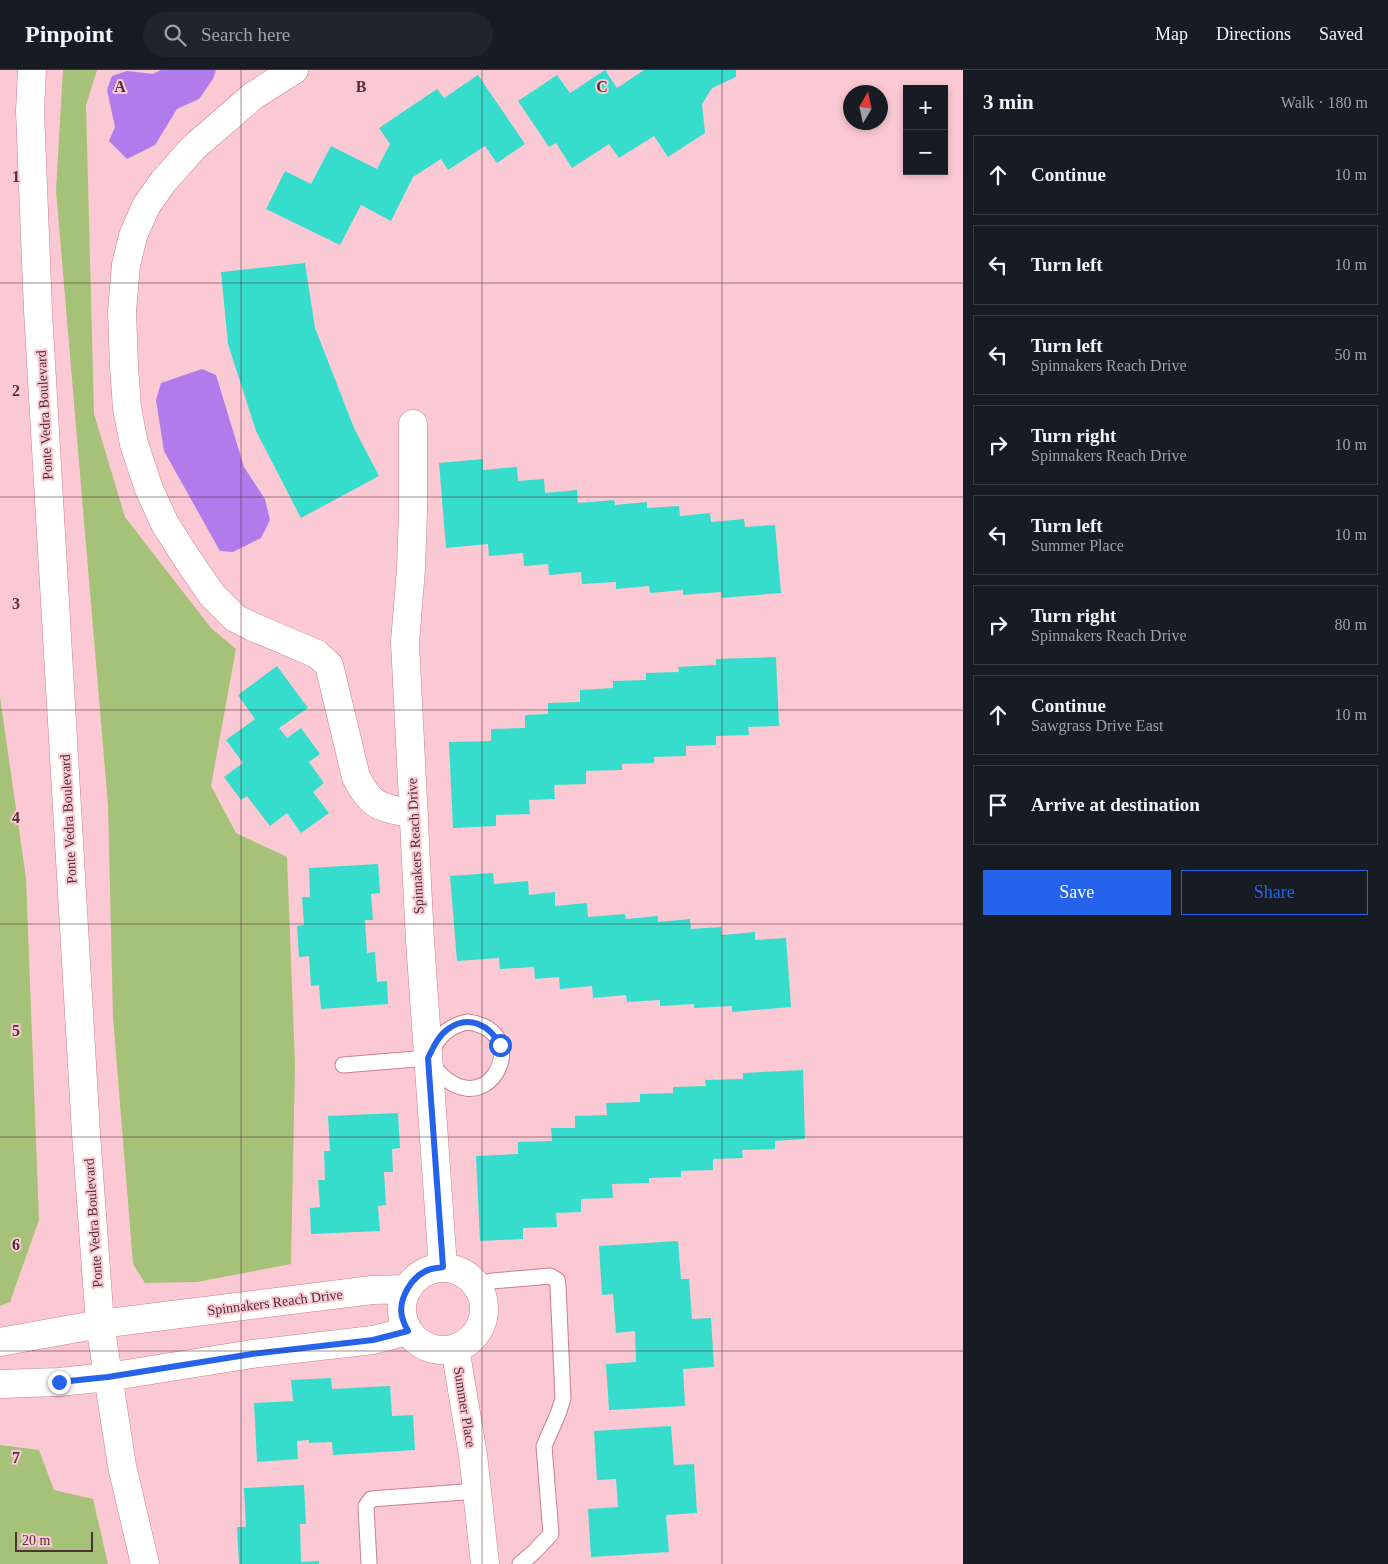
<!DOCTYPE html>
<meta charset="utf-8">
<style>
:root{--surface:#171b24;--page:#20242c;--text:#f1f3f6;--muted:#9ea1a6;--line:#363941;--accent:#2563eb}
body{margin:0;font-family:Georgia,serif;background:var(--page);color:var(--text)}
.controls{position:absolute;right:15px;top:15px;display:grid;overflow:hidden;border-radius:0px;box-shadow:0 2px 8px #0003}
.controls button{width:45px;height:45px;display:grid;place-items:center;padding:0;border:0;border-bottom:1px solid var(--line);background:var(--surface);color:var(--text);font:25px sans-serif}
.compass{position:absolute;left:843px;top:15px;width:45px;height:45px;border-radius:50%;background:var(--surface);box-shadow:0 2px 8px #0003;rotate:9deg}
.scale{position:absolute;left:15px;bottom:12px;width:78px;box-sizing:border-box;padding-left:5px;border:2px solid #513037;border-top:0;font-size:14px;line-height:18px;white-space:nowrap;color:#513037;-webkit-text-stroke:4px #fbc9d3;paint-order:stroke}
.stop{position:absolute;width:15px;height:15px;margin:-11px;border:4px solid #2563eb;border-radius:50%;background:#fff}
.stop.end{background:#2563eb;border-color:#fff;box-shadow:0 1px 5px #0008}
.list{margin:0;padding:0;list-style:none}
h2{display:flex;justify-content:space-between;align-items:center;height:65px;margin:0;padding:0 20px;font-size:21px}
h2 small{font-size:16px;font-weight:400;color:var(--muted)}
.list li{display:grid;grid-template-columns:32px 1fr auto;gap:15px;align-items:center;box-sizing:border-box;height:80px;margin:0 10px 10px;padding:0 10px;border:1px solid var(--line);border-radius:0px}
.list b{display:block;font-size:19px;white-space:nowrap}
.list p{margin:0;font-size:16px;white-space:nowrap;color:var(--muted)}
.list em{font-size:16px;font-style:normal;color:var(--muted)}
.actions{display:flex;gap:10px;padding:15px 20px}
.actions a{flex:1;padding:11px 0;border:1px solid var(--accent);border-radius:0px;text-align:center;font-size:18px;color:var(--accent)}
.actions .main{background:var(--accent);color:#fff}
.icon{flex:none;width:28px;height:28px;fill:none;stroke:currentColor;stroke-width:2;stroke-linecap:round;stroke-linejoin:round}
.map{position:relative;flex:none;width:963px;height:1494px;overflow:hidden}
header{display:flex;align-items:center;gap:30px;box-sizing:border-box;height:70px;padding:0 25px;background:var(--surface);border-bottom:1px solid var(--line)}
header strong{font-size:24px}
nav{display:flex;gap:28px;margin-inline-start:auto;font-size:18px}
.search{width:350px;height:45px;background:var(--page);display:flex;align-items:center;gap:12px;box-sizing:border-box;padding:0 18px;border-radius:28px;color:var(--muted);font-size:19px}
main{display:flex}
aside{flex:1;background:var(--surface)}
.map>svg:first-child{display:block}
</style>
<header>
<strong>Pinpoint</strong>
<div class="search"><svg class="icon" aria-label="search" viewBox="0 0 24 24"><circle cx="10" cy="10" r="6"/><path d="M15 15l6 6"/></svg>Search here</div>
<nav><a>Map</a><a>Directions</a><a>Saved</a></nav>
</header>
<main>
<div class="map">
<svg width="963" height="1494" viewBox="0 0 963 1494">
<rect width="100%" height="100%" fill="#fbc9d3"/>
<!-- green -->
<path fill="#a6c278" d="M63,0H97L86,35L94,344L125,447L211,558L236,579L211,716L236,763L287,787L295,994L291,1194L197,1212L145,1213L133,1194L113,947L108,735L56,120Z
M0,627L26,808L39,1150L10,1232L0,1236Z
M0,1375L39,1380L54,1420L93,1429L108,1494H0Z"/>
<!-- water -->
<path fill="#b27beb" d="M161,0H216L213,9L199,29L177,39L155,75L127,89L109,71L115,57L107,20L112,6L127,1L153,4Z
M202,299L216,305L244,397L265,429L270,450L261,468L233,482L220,481L164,381L156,330L161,313Z"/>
<!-- building -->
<path fill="#36ddcd" d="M605,0L617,18L644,0H736V7L712,18L702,34L705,63L668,87L654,66L619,88L609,74L572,98L556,73L549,77L518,31L557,5L570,23Z
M478,5L525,74L497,93L485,76L448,100L441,89L413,107L391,151L361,135L340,175L266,139L285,101L311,114L331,76L377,99L390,74L379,58L437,19L444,28Z
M305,193L315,258L354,358L379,406L301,448L256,361L228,274L221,202Z
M483,389V400L517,397L518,411L544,409L545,423L577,420L578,433L614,430L615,435L647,432V438L679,436L680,446L710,443L711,452L744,449L745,457L775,455L781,523L721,528V522L683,525V520L650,523L649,516L616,519V512L582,514L581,502L549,505L548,494L524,496L523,483L489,486L488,474L446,478L439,393Z
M776,587L779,656L748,657L749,665L716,666V675L686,676V686L654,687V693L622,694V700L586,701V714L554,715L555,729L529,730L530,744L496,745V756L453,758L449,672L491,671V659L525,658V645L548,644V633L580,632V620L613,618V611L646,610V603L679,602L678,597L716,595V589Z
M277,596L308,638L279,658L287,668L301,658L320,684L309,692L324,713L313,722L329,743L301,763L287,743L270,756L247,726L241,730L224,707L243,693L226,670L255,649L238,625Z
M378,794L380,823L371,824L373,850H365L367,883L375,882L377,912L387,911L388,934L321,939L319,915L311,916L309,886L299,887L297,856L304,855L302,827H310L309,798Z
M493,803L494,814L528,811L529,825L555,822V836L587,833L588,847L625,844L626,849L658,846V852L690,849L691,859L721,857L722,865L755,862V870L786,868L791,937L732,942V936L694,938V934L660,936V930L627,932L626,925L593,928L592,916L560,919L559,907L535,909L534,897L500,899L499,888L457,891L450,806Z
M803,1000L805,1069L775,1071V1079L742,1080L743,1088L713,1089V1100L681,1101V1107L649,1108V1113L612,1114L613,1128L581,1129V1142L556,1143L557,1157L523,1158V1169L480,1171L476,1086L518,1084V1072L552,1071L551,1058H575V1046L607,1045L606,1033L640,1032V1024L673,1023V1017L706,1016L705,1010L743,1009V1003Z
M398,1043L400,1078L392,1079L393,1102H384L386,1135L378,1136L380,1161L311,1164L310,1138L320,1137L318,1110H325L324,1081H330L328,1046Z
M678,1171L681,1209H689L692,1249L711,1248L714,1297L683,1299L685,1336L609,1340L606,1294L636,1292L635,1261L616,1263L613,1224L602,1225L599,1176Z
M331,1308L332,1319L390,1316L392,1346L413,1345L415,1380L333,1385L332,1372L309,1373V1370L297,1371L298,1389L257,1392L254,1333L293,1331L291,1310Z
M671,1356L674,1395L694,1394L697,1443L666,1445L669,1482L591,1487L588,1439L618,1437L616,1409L597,1410L594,1361Z
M304,1415L306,1454H300L301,1492L319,1491V1494H239L237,1457H246L244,1418Z"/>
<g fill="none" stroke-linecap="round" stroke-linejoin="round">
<defs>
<path id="service" d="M467,952C541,961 481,1070 428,988C437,969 445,957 467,952Z
M343,995L428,988
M477,1215L492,1211L550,1206L557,1210L558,1216L563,1329L558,1344L544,1376L551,1464L534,1482L520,1494
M369,1494L366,1436L371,1429L477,1421"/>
<path id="minor" d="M294,0L253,26L193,78L163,112L146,136L133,166L126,195L122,241L124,296L127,338L134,374L149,419L165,454L188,490L212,525L235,548L253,557L317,584L329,595L356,707C372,739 381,737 414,744
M413,354V442L411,499L405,572L420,871L443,1197
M402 1239a41 41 0 1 1 82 0a41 41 0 1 1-82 0Z
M0,1272L100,1254L372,1220L408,1219
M455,1278L473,1385L485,1494
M0,1314L59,1312L108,1307L252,1284L373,1270L408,1261"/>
<path id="tertiary" d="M32,0L30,41L38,241L86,1063L100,1254L122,1396L145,1494"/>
</defs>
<!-- service casing -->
<use href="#service" stroke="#cc7f90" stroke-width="17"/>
<!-- minor casing -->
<use href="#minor" stroke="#cc7f90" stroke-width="29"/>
<!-- tertiary casing -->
<use href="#tertiary" stroke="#cc7f90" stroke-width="29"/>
<!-- service -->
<use href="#service" stroke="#fff" stroke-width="15"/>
<!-- minor -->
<use href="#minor" stroke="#fff" stroke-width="28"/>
<!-- tertiary -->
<use href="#tertiary" stroke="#fff" stroke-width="28"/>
</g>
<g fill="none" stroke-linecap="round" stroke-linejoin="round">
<!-- route -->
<path stroke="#2563eb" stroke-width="6" d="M59,1312L108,1307L252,1284L373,1270L408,1261C406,1257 404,1254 403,1250C396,1231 412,1204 431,1199C435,1198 439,1198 443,1197L428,988C433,978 438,966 448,959C468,944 490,955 500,975"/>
</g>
<!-- grid -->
<path fill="none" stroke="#513037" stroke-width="1" stroke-opacity="0.55" d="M241,0V1494M482,0V1494M722,0V1494M0,213H963M0,427H963M0,640H963M0,854H963M0,1067H963M0,1281H963"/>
<g text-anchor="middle" stroke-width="4" stroke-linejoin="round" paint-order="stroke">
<!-- street labels -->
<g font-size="14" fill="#513037" stroke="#fbc9d3">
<text transform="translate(44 345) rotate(-93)" y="5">Ponte Vedra Boulevard</text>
<text transform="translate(68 749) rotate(-93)" y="5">Ponte Vedra Boulevard</text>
<text transform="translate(415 776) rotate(-93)" y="5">Spinnakers Reach Drive</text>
<text transform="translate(93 1153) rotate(-94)" y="5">Ponte Vedra Boulevard</text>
<text transform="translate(275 1232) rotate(-7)" y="5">Spinnakers Reach Drive</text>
<text transform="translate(465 1337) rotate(81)" y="5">Summer Place</text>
</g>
</g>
<g font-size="16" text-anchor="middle" font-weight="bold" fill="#513037" stroke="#fbc9d3" stroke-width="4" stroke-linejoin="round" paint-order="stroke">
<text x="120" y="22">A</text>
<text x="361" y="22">B</text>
<text x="602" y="22">C</text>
<text x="16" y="112">1</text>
<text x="16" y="326">2</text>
<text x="16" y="539">3</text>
<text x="16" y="753">4</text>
<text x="16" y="966">5</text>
<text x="16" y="1180">6</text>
<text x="16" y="1393">7</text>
</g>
</svg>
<div class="controls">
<button>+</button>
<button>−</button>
</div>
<svg class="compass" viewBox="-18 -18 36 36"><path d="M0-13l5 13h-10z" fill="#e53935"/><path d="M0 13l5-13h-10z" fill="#9ea1a6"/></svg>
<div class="scale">20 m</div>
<div class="stop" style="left:500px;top:975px"></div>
<div class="stop end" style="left:59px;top:1312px"></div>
</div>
<aside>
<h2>3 min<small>Walk · 180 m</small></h2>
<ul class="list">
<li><svg class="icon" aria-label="ahead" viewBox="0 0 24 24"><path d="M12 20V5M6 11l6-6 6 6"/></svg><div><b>Continue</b></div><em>10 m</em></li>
<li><svg class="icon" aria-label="left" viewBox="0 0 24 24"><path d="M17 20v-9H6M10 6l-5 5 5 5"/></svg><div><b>Turn left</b></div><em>10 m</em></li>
<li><svg class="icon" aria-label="left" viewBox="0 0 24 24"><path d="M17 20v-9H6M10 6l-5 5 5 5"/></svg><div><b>Turn left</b><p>Spinnakers Reach Drive</p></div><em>50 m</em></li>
<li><svg class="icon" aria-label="right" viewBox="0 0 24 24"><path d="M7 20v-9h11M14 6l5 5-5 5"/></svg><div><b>Turn right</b><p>Spinnakers Reach Drive</p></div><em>10 m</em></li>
<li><svg class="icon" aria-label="left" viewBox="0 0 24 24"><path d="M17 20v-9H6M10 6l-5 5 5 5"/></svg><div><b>Turn left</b><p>Summer Place</p></div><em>10 m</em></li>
<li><svg class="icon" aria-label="right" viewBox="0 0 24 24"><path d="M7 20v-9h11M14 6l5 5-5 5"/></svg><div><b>Turn right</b><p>Spinnakers Reach Drive</p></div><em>80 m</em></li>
<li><svg class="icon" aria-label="ahead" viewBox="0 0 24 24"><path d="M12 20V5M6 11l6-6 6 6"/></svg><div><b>Continue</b><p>Sawgrass Drive East</p></div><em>10 m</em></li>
<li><svg class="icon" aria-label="arrive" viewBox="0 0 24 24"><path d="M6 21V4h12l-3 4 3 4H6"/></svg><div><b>Arrive at destination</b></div></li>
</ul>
<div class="actions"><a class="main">Save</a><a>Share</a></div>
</aside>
</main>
